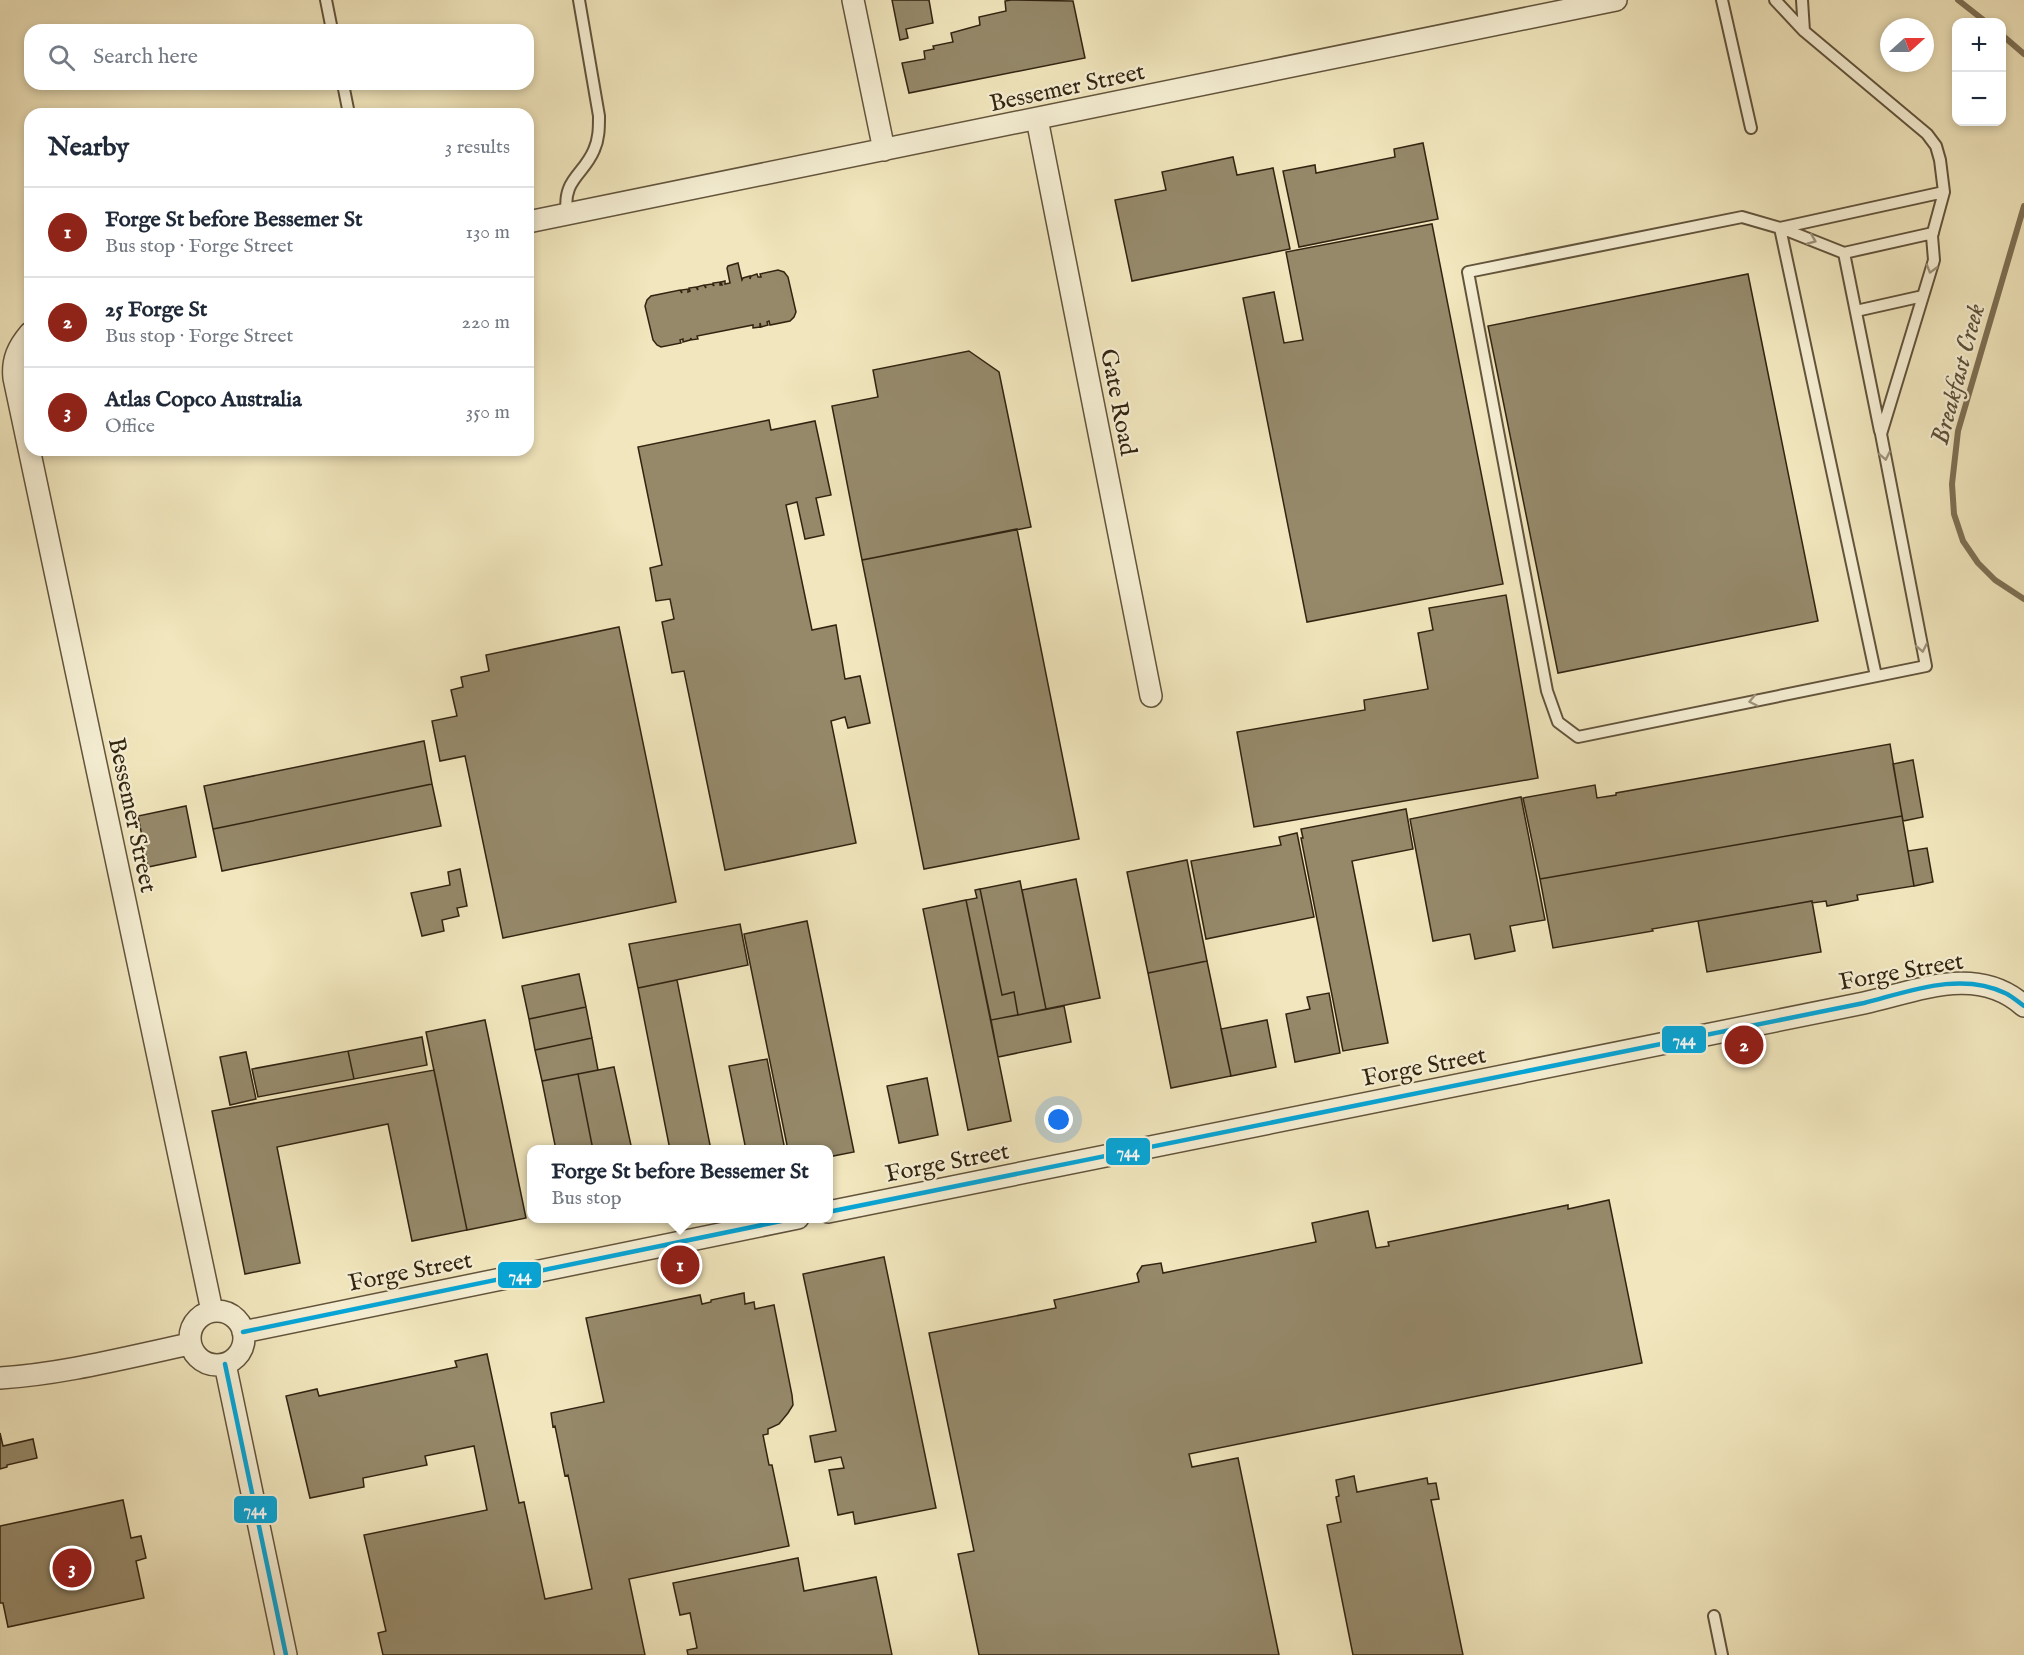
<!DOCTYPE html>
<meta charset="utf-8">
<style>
:root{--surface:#fff;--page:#f6f6f7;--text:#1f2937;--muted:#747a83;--line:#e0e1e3;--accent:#8f2418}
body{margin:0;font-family:"IM FELL English",serif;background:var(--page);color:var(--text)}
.controls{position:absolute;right:18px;top:18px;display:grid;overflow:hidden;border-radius:12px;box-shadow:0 3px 9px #0003}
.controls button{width:54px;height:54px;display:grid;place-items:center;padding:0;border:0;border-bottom:2px solid var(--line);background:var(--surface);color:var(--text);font:30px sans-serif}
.compass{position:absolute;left:1880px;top:18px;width:54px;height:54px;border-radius:50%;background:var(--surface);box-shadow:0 3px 9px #0003;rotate:69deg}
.you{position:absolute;left:1059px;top:1120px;width:21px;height:21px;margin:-15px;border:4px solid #fff;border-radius:50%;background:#1a73e8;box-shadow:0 0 0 9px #1a73e833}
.badge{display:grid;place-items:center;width:39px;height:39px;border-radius:50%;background:var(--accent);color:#fff;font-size:20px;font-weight:700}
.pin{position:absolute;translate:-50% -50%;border:3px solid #fff;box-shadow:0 2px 6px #0006}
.popup{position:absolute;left:527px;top:1145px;width:306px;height:78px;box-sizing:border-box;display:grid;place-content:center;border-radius:12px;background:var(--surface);filter:drop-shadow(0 2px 4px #0005);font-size:20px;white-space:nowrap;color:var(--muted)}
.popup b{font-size:22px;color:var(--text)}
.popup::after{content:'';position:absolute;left:50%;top:100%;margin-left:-12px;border:12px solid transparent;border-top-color:var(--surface)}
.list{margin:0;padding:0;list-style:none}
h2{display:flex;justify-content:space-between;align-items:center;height:78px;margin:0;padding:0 24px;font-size:26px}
h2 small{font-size:20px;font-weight:400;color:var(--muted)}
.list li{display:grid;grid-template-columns:39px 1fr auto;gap:18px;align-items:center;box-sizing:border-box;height:90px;padding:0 24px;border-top:2px solid var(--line)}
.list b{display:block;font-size:22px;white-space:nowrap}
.list p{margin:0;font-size:20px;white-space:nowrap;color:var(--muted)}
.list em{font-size:20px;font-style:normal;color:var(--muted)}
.icon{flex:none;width:33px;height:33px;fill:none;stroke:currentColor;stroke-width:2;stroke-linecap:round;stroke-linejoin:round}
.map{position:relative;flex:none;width:2024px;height:1655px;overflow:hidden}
.search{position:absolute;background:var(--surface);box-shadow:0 3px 9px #0003;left:24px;top:24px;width:510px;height:66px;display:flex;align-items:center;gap:15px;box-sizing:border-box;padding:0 21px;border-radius:18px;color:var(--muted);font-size:22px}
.panel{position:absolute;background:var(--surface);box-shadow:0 3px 9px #0003;left:24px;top:108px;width:510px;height:348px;border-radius:18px}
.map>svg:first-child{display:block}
</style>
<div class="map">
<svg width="2024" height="1655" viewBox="0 0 2024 1655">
<rect width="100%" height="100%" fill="#f1e6bd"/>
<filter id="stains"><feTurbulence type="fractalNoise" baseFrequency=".00333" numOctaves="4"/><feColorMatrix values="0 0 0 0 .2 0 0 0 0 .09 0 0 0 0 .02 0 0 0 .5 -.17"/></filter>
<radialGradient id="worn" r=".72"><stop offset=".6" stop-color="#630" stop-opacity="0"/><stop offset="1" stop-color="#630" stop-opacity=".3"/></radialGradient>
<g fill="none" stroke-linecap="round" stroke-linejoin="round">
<!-- stream -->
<path stroke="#7e7155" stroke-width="6" d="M1958,0L1986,22
M2002,35L2024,54
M2024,206L1958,431L1952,484L1954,514L1963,541L1978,563L1995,580L2024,599"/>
</g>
<!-- building -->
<path fill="#95896a" stroke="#322411" stroke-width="1.5" d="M892,0H929L933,23L906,29L908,38L900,40Z
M1011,0L1073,1L1085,58L909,93L902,63L925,59L924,51L934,49L933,46L953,42L951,33L980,25L979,17L1006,11L1005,1Z
M1423,143L1438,219L1299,247L1283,171L1315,165L1316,173L1395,157L1394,149Z
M1233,157L1237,175L1273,168L1290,249L1132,281L1115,200L1166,190L1162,172Z
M1432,224L1503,584L1307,622L1243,298L1274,292L1284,343L1303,340L1286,252Z
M738,263L742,280L743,278L750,276V279L751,276L757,274L758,277H761L760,274L778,270L784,272L788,277L796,312L794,317L790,321L770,325L769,321L767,322L768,325L761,327L760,323V327L753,328V325L697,336L698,339L691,340V338L690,340L683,342V339L680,340L681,343L661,347L657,345L653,340L645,306L647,300L651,296L680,290L682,293L681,290L688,289V292L690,291L689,288L696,287L698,290L697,287L704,285L706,288L705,285L712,284L714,286L713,283L720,282V285H722L721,282L725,281V284L730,283L727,268L728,266Z
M1748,274L1818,621L1558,673L1488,326Z
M969,351L999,372L1031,527L862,560L832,406L878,397L873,370Z
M769,420L771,430L815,421L831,495L816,498L824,535L805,539L797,502L786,505L812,630L836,625L845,679L860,676L870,723L848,728L845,717L831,721L856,843L725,870L684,671L672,673L662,622L674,619L670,599L656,601L650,568L662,565L638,447Z
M1017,529L1079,839L924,869L862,560Z
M1506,595L1538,778L1254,827L1237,732L1365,710L1364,700L1428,689L1418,633L1433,630L1429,608Z
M619,627L676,902L503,938L465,756L440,761L432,721L457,716L451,690L463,687L461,677L489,671L486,655Z
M424,741L432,784L213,829L204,786Z
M1890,744L1902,816L1540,879L1523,798L1595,785L1597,798L1616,795V793Z
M1913,760L1923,817L1903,821L1893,764Z
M432,784L441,826L222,871L213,829Z
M1521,797L1545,920L1510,926L1515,951L1475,959L1470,934L1433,941L1410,819Z
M186,806L196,857L148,867L138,816Z
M1406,809L1413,849L1352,861L1388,1043L1343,1051L1301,838H1303L1301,829Z
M1902,816L1914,886L1857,895L1858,900L1827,906L1826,901L1812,903V901L1652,929L1653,931L1553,948L1540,879Z
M1297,833L1314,917L1206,939L1191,861L1281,845L1279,837Z
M1927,848L1933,882L1914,886L1908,851Z
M1187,860L1207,961L1148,973L1127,872Z
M460,869L467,906L457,908L459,916L442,920L444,931L422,936L411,893L450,885L448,872Z
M1076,879L1100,998L1046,1009L1022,890Z
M1020,881L1046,1009L1018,1015L1014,992L1002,995L980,889Z
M980,889L1002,995L1014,992L1018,1015L991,1020L966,900L977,898L975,890Z
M966,900L1011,1121L968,1130L923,909Z
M1812,901L1821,952L1707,972L1698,921Z
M807,921L854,1152L828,1157V1150H788L744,934Z
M740,924L748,965L638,988L629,944Z
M1207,961L1231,1076L1171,1088L1148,973Z
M579,974L586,1007L529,1019L522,986Z
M677,980L711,1150H670L638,988Z
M1329,993L1340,1053L1295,1062L1286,1014L1310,1009L1307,997Z
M1064,1006L1071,1042L998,1057L991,1020Z
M586,1007L592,1038L535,1050L529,1019Z
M485,1020L526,1218L467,1230L426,1032Z
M1267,1020L1276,1067L1231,1076L1221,1029Z
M422,1037L427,1065L354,1079L348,1051Z
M592,1038L598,1070L542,1081L535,1050Z
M348,1051L354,1079L258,1097L252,1069Z
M246,1052L256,1099L230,1105L220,1057Z
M767,1059L785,1150H746L729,1066Z
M614,1067L632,1150H593L578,1074Z
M434,1070L467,1230L412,1241L388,1124L277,1147L300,1263L245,1274L212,1111Z
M578,1074L593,1150H556L542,1081Z
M927,1078L938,1135L899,1143L887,1086Z
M1609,1200L1642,1363L1189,1454L1192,1467L1238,1458L1279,1655H979L958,1554L974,1551L929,1333L1056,1308L1054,1300L1139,1282L1137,1274L1142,1266L1161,1263L1163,1273L1316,1242L1312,1223L1368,1211L1376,1248L1389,1246L1388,1242L1568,1205V1209Z
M884,1257L936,1508L855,1524L853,1512L838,1515L829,1470L844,1468L841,1457L815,1462L810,1436L836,1431L803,1274Z
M744,1293L745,1304L754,1302L755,1309L774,1305L792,1395L793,1405L788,1413L779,1424L768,1429V1434L763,1435L769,1465H772L789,1546L629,1579L645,1655H383L378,1633L386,1631L364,1535L487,1510L474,1446L425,1456L427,1465L363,1478L364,1487L310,1498L286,1396L317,1389L319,1396L457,1367L455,1361L487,1354L519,1503L524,1502L545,1599L592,1589L568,1475L565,1476L555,1426L553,1427L551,1413L604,1402L586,1318L700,1295L702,1304L711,1302V1300Z
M0,1433L3,1446L33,1439L37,1458L7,1465V1467L0,1469Z
M1354,1476L1357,1492L1427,1478L1428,1484L1436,1483L1439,1499L1431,1500L1463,1655H1353L1327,1525L1341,1522L1336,1497L1339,1496L1336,1480Z
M123,1500L131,1538L141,1536L146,1558L136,1561L144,1598L8,1627L3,1603H0V1526Z
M798,1558L804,1591L876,1577L892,1655H688L687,1650L697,1648L690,1613L680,1615L673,1583Z"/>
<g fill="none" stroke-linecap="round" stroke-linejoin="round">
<defs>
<path id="service" d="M326,0L332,30
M1722,0L1751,128
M1775,0L1804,31L1927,134L1936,146L1940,160L1944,192L1932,236L1934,260L1881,434L1926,666L1578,737L1558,722L1547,691L1468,272L1742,217L1780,228L1944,192
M1802,0L1804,31
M343,84L349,114
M567,214C562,179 583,176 594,150C599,139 599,128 599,116L579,0
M1780,228L1876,676
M1781,228L1844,253L1933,233
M1844,253L1880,431
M1856,311L1923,296
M1714,1616L1722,1655"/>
<path id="minor" d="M853,0L884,150
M1037,119L1151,696
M528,222L1616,0
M30,333C18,347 12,360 14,378L212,1311
M828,1212L1864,1003C1918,991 1977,964 2024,1006
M190 1338a27 27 0 1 1 54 0a27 27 0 1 1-54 0Z
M243,1332L798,1218
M225,1364L286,1655
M0,1378C64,1374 128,1357 190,1344"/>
</defs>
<!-- service casing -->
<use href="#service" stroke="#62543c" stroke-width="14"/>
<!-- minor casing -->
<use href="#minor" stroke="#62543c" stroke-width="24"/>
<!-- service -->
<use href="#service" stroke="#f6efd4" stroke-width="10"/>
<!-- minor -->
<use href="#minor" stroke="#f6efd4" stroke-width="21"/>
<defs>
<path id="bus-1" d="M828,1212L1864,1003C1908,992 1960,971 2005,993C2012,996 2018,1002 2024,1006
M243,1332L796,1218
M225,1364L286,1655"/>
</defs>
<!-- bus-1 casing -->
<use href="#bus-1" stroke="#f6efd4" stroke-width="9"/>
<!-- bus-1 -->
<use href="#bus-1" stroke="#05a6d9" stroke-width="4.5"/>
</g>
<!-- one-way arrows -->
<defs><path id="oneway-chevron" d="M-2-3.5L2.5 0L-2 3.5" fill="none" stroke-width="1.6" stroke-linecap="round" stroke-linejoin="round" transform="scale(1.5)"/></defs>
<g stroke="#9e947c">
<use href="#oneway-chevron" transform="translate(1812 240) rotate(22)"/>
<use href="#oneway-chevron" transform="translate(1931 269) rotate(106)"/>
<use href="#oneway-chevron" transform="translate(1885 456) rotate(79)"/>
<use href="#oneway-chevron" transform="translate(1922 648) rotate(79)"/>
<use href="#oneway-chevron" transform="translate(1753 701) rotate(168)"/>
</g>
<g text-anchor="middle" stroke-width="4.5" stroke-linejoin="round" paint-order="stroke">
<!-- street labels -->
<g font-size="24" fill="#322411" stroke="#f6efd4">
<text transform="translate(1067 87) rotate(-12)" y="8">Bessemer Street</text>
<text transform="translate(1119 402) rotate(79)" y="8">Gate Road</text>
<text transform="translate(133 815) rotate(78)" y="8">Bessemer Street</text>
<text transform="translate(1901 971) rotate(-10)" y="8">Forge Street</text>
<text transform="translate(1424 1066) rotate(-11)" y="8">Forge Street</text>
<text transform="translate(947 1162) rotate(-11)" y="8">Forge Street</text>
<text transform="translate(410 1271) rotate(-11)" y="8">Forge Street</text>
</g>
<!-- water labels -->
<g font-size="26" font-style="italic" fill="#5e5139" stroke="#f6efd4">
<text transform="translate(1957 374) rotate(-75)" y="9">Breakfast Creek</text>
</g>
</g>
<g stroke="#f6efd4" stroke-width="2">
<rect x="1661" y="1025" width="46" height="29" rx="6" fill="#05a6d9"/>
<rect x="1105" y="1137" width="46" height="29" rx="6" fill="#05a6d9"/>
<rect x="497" y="1261" width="45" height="28" rx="6" fill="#05a6d9"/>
<rect x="233" y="1495" width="45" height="29" rx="6" fill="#05a6d9"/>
</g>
<g font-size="16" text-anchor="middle" font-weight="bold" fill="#fff">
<text x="1684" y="1045">744</text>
<text x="1128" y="1157">744</text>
<text x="520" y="1281">744</text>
<text x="255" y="1515">744</text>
</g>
<rect width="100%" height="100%" filter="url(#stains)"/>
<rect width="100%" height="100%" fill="url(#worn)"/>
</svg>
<div class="controls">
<button>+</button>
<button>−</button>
</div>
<svg class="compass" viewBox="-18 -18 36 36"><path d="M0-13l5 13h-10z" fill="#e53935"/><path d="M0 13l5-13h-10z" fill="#747a83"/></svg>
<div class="you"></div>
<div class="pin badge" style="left:680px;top:1265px">1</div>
<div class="popup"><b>Forge St before Bessemer St</b>Bus stop</div>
<div class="pin badge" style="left:1744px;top:1045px">2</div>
<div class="pin badge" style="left:72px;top:1568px">3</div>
<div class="search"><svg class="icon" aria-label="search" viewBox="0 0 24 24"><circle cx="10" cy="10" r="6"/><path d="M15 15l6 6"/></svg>Search here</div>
<section class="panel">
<h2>Nearby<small>3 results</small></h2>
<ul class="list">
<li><span class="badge">1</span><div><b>Forge St before Bessemer St</b><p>Bus stop · Forge Street</p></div><em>130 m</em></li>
<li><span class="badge">2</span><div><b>25 Forge St</b><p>Bus stop · Forge Street</p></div><em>220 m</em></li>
<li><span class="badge">3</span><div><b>Atlas Copco Australia</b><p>Office</p></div><em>350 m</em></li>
</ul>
</section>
</div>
